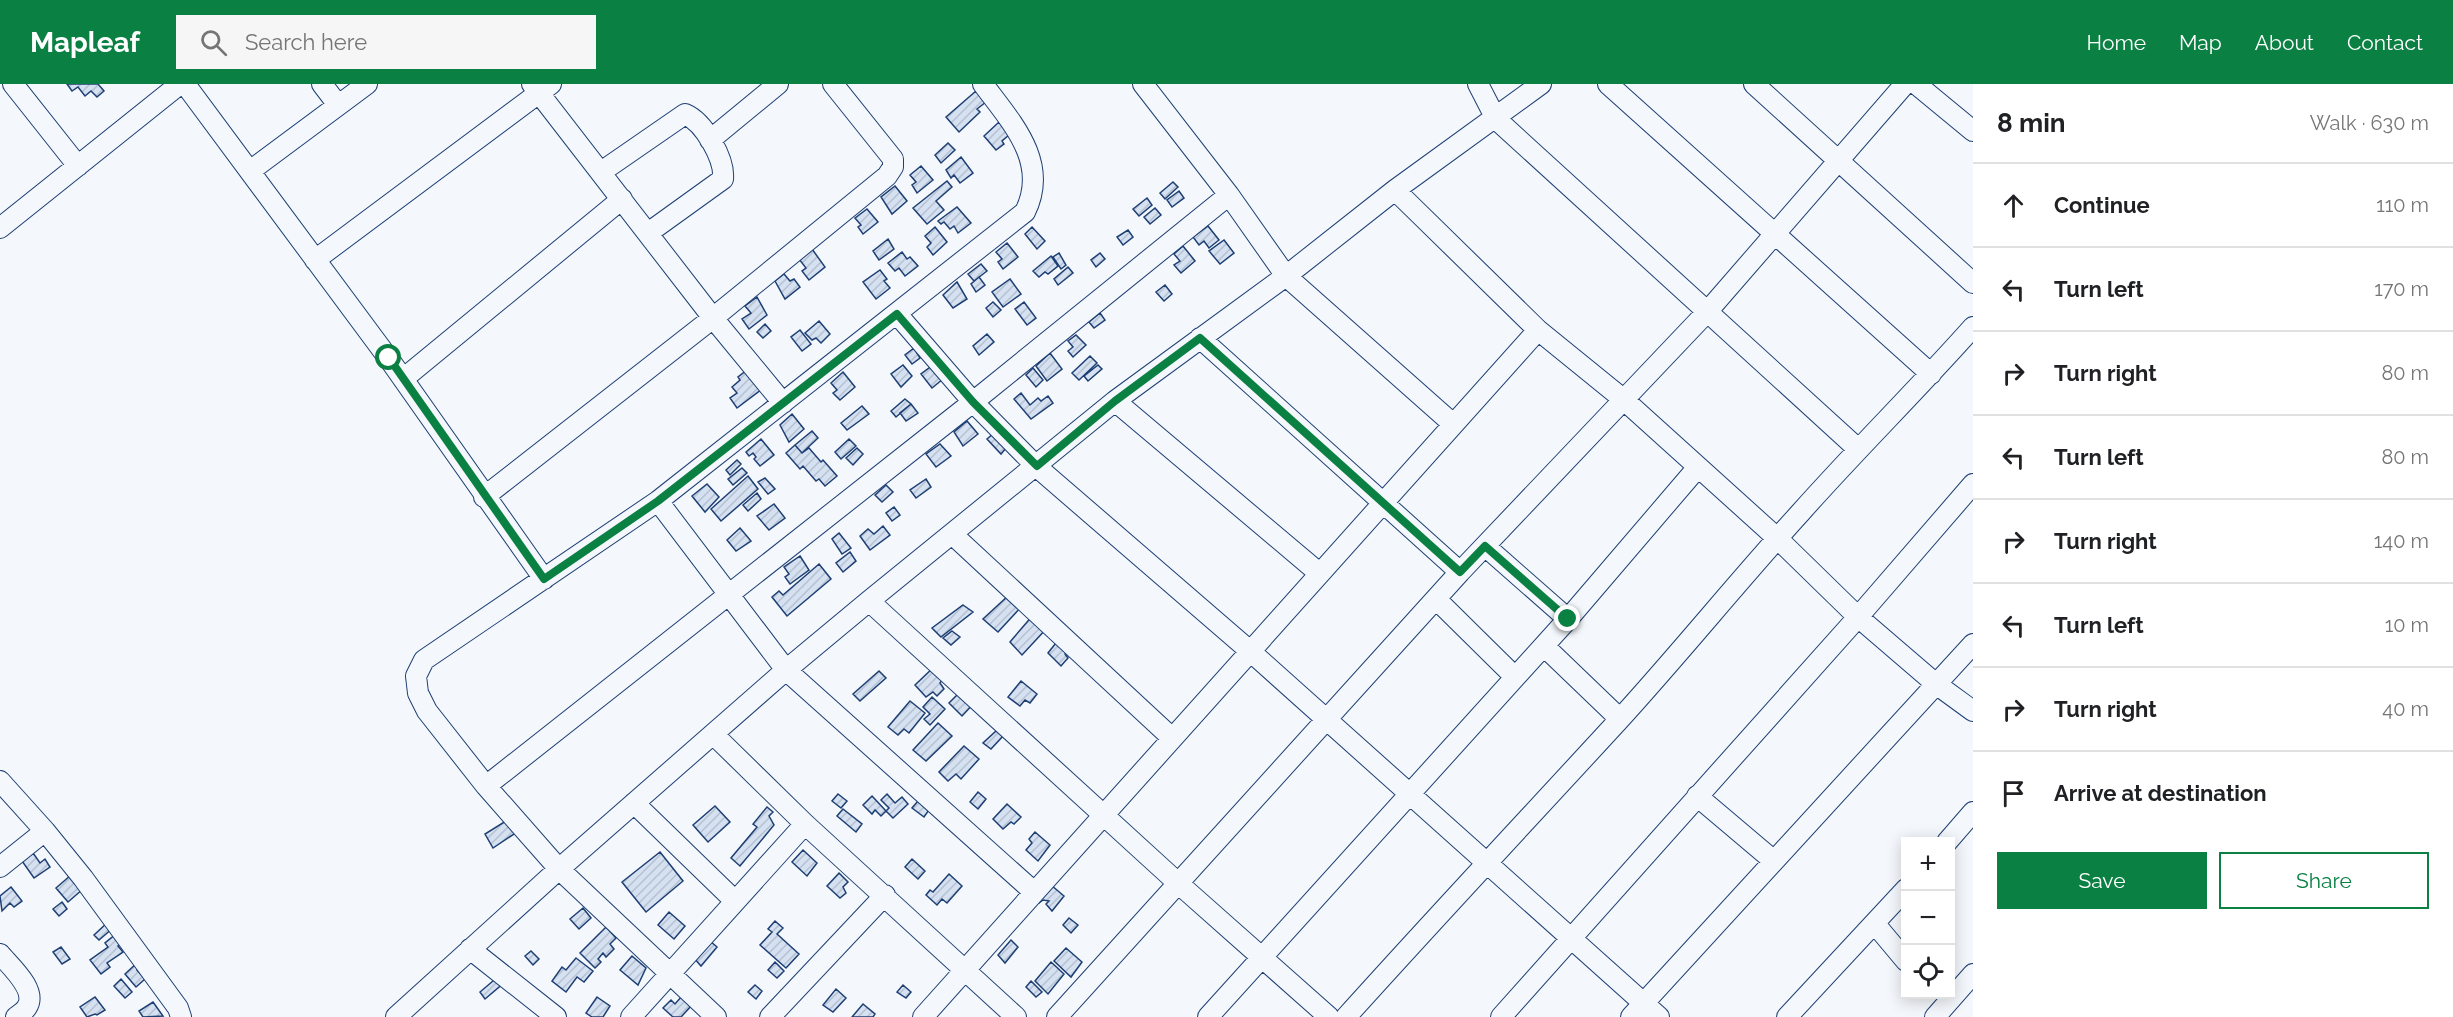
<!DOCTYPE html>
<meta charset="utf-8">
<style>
:root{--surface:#fff;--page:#f6f6f6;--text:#202124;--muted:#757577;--line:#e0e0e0;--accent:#0b8043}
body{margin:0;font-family:Raleway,sans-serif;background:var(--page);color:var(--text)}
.controls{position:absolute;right:18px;bottom:18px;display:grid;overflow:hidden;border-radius:0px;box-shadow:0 3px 15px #0003}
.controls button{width:54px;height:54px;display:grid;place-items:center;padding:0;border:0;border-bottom:2px solid var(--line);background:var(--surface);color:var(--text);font:30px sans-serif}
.stop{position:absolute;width:18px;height:18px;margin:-14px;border:4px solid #0b8043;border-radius:50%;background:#fff}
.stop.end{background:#0b8043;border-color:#fff;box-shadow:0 2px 6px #0008}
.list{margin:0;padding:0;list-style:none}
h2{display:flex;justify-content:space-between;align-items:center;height:78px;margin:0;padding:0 24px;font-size:26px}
h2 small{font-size:20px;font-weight:400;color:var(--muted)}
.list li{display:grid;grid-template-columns:39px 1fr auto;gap:18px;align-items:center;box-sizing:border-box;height:84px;padding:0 24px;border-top:2px solid var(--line)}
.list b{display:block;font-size:22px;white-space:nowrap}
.list em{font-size:20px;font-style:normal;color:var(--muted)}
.actions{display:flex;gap:12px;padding:18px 24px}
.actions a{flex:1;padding:14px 0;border:2px solid var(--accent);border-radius:0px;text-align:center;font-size:21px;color:var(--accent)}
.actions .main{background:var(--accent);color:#fff}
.icon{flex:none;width:33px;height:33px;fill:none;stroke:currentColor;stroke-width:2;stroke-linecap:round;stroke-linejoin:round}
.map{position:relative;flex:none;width:1973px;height:933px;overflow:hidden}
header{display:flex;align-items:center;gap:36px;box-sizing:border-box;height:84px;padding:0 30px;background:var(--accent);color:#fff}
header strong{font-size:28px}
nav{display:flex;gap:33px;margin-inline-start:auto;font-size:21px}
.search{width:420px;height:54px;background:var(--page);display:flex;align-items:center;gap:15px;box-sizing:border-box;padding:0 21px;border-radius:0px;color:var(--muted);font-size:22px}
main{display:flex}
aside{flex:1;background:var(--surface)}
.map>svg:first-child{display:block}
</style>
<header>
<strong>Mapleaf</strong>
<div class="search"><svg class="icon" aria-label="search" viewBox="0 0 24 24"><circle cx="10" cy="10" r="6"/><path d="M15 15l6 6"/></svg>Search here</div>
<nav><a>Home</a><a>Map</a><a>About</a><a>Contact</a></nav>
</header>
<main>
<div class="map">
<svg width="1973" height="933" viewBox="0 0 1973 933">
<defs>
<pattern id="building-hatch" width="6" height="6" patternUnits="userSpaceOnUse" patternTransform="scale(1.5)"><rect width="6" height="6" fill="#d5e0f0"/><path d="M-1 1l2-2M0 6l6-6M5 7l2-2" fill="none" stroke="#b6c1d1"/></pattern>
</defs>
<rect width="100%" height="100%" fill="#f4f7fb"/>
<!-- building -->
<path fill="url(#building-hatch)" stroke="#1d3f73" stroke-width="1.5" d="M67,0H98L104,7L97,13L91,7L85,12L78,3L72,7Z
M976,7L986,18L977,25L980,28L959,48L946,33Z
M999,38L1009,51L1002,57L1004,60L996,66L984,52Z
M948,59L955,66L941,79L935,71Z
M961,73L973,89L960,99L954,91L951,94L946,86Z
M921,82L933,96L917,109L912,101L916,98L910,91Z
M947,97L952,103L936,117L944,126L927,140L913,124Z
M1173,98L1178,103L1165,115L1160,109Z
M895,102L907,117L892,130L881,113Z
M1179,107L1184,114L1172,123L1167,116Z
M1147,114L1152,121L1139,132L1133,125Z
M957,123L971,139L958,149L954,142L950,145L944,138L941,140L938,137Z
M1155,124L1161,131L1150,140L1144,133Z
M867,125L878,138L863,150L858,143L861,141L855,134Z
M1208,142L1219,156L1209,164L1204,157L1199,161L1193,153Z
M935,143L947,158L933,171L927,163L931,159L925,152Z
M1032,143L1045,157L1037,165L1025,150Z
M1128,146L1133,153L1123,161L1117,153Z
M888,155L894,165L879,176L873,167Z
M1224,156L1234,169L1220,180L1209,167Z
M1007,159L1018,173L1003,185L998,178L1002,175L996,168Z
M1183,162L1195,177L1181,189L1174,181L1180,177L1174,170Z
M812,165L825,183L809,196L802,187L806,184L799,175Z
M902,168L907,175L910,173L918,182L905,192L899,184L895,187L888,179Z
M1059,169L1066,181L1061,185L1053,173Z
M1100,169L1105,175L1096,183L1091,176Z
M1051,172L1058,182L1048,190L1045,188L1039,193L1033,187Z
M981,180L987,187L974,197L968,190Z
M1068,183L1073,189L1058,201L1054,195Z
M880,186L887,195L884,197L890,204L876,215L863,198Z
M784,190L790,197L794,195L800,203L785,215L775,197Z
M979,193L985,201L976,208L971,200Z
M1010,195L1021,210L1003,223L992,208Z
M957,198L967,215L953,224L943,211Z
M1165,201L1172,210L1164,217L1156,208Z
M757,213L767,231L749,245L742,235L751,229L745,222Z
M993,218L1001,226L993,233L986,224Z
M1024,218L1036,234L1027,241L1015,225Z
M1100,229L1105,236L1094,244L1089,238Z
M819,237L830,250L821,259L816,254L812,256L805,249Z
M765,240L771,247L763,254L757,248Z
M800,246L811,260L802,267L791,253Z
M987,250L994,258L979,271L973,262Z
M1076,251L1086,261L1073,273L1068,267L1073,263L1068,257Z
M914,264L920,274L912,280L905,271Z
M1050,269L1062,285L1047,297L1036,282Z
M1090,272L1097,279L1079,296L1072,289Z
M937,278L948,291L932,304L921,290Z
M903,281L912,292L901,303L891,290Z
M1098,281L1102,285L1088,297L1084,292Z
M1033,284L1043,296L1036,303L1026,291Z
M747,286L762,305L737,324L730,314L737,309L732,303L740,296L738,293Z
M843,288L855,303L840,316L833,309L837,306L831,299Z
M1021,309L1030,321L1038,314L1041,317L1048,312L1053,319L1031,335L1014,315Z
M905,315L911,320L896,333L891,327Z
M911,320L918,329L906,337L900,329Z
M862,322L869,330L847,346L841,339Z
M792,330L804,345L789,358L780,341Z
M967,337L978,350L963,362L954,348Z
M812,347L818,354L802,369L795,361Z
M994,349L1006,364L1001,370L987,355Z
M761,355L774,371L760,382L754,375L756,373L753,369L749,372L746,368Z
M849,355L856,362L841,375L835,368Z
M940,360L951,372L936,383L926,370Z
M795,361L802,369L809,364L821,378L823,376L837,392L825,402L819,395L816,397L803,382L800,385L786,369Z
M857,364L863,370L853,381L846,374Z
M737,376L741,380L730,391L726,386Z
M742,384L747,389L733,401L728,395Z
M748,392L758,405L721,437L711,425Z
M765,394L775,405L768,410L758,398Z
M926,395L931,403L916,414L910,406Z
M707,400L719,413L705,428L692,412Z
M886,401L893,408L882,418L875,411Z
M757,409L761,415L748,427L743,421Z
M774,420L785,434L769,446L757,432Z
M894,423L900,431L892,437L886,429Z
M883,442L890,451L870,466L860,452L868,445L874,450Z
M740,444L751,457L736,467L727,456Z
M839,449L851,464L842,470L832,455Z
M850,468L856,477L843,488L836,479Z
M800,472L809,486L790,500L785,493L789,490L784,483Z
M819,480L831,495L787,532L772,513L779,507L783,511Z
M1009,511L1022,522L998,548L983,535Z
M963,521L973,528L941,553L932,544Z
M1033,531L1047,544L1022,571L1010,558Z
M952,547L960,553L951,561L943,554Z
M1060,554L1070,565L1065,570L1068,574L1061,582L1048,569Z
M935,582L946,591L940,599L944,605L937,612L933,608L926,613L915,601Z
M879,587L886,594L860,617L853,610Z
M1021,597L1037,610L1030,619L1025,616L1020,622L1008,613Z
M963,605L976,617L962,632L949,619Z
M932,613L945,625L930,641L924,635L930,630L923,623Z
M910,617L925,629L909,649L904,645L898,651L888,643Z
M938,639L952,652L926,677L913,666Z
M996,647L1003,652L991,665L983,659Z
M964,662L979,675L961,695L956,690L948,697L939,688Z
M978,708L986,715L978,725L970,718Z
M838,710L847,717L841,724L832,717Z
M887,710L895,719L902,713L908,720L893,734L886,727L889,724L881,716Z
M872,712L886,727L881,732L875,726L872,730L863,721Z
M918,717L929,726L924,733L912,724Z
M1007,720L1021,733L1014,740L1011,738L1003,745L993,735Z
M715,722L730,738L708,758L693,741Z
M767,723L773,728L769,732L774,741L740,782L731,774L757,743L753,740Z
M843,725L862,740L856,748L837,732Z
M509,735L517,748L493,764L485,750Z
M1035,748L1050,761L1038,777L1026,766L1032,759L1029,755Z
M803,766L817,779L807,792L792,778Z
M660,768L683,797L646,828L622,798Z
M33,769L40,779L45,775L50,783L34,794L22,777Z
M912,775L925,787L918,795L905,783Z
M839,789L848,798L843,803L846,809L840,814L827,802Z
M949,790L962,802L947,819L942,815L937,821L926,811L930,806L933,808Z
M71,791L83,805L68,818L56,804Z
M1051,801L1064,812L1052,827L1046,820L1049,817L1043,816L1039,819L1036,816Z
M11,803L22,817L14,823L10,819L2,827L0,812Z
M62,818L67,825L59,832L53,825Z
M583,824L591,834L579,845L570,835Z
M669,828L685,842L674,855L658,841Z
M1069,834L1078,841L1071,849L1063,841Z
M775,837L783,844L777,850L799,870L786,884L760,861L772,848L768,845Z
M108,838L113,844L99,856L94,851Z
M606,843L616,854L610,860L614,865L606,873L603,869L598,875L601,878L595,884L580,869Z
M116,850L125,858L118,862L123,868L107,879L110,883L101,890L90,876L108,863L105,859Z
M1011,856L1018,863L1005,879L998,871Z
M710,857L717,863L701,882L694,874Z
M61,863L70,875L62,880L53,868Z
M1066,864L1082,878L1071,893L1054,877Z
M531,867L539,875L533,881L525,872Z
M632,872L646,884L638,901L620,886Z
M576,874L593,887L584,898L577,893L566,908L552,897L562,883L566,886Z
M138,878L142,882L137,886L145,895L136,903L125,890Z
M775,878L784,887L777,894L768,886Z
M1051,878L1064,890L1048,910L1035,897Z
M500,891L505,898L485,915L480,908Z
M121,895L132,908L125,914L114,902Z
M1031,897L1042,908L1036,913L1026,903Z
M755,901L762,907L756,915L748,908Z
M903,901L911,908L906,914L897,908Z
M836,905L846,914L833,928L823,921Z
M682,912L692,921L681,933H673L663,924L671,916L675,920Z
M95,913L105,926L97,931L95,930L87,933L80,923Z
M597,913L610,922L603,933H592L586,929Z
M153,918L163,932L143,933L139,927Z
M863,920L875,930L873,933H852Z"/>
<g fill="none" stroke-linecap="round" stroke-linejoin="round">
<defs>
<path id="minor" d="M13,0L78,82
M185,0L389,275L544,495
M322,0L338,21
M532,0L713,234L783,319
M1143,0L1229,111L1286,192L1453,340
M1478,0L1496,35L1858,365
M1608,0L1931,290
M1754,0L1973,199
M1916,0L1973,47
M710,56L778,0
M250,87L367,0
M601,88L685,30C704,38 725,75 723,95L648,149
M1395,106L1538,246L1623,315L1777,454L1858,533L1936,600L1973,627
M0,144L180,0
M315,176L551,0
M897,230L973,318L1037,383L1250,567L1659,933
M1200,254L1460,488
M403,295L622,115
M1115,317L1319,489
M484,413L713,234L887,92L893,83V75L833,0
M658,417L786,586L1034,808
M952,450L1172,654
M1485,462L1568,535
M1436,515L1515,593
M869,517L1179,800L1329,933
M1544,562L1620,635
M713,650L805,740L1016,933
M0,697L45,747L83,794L178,924L181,933
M486,702L973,318L1229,111
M1697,712L1774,777
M634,719L735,817
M1947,758L1973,728
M0,783L45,747
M1875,840L1906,877
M470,865L556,933
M0,870C10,882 38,906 27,923C25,927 20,930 16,933
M396,933L559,785L786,586L869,517L1115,317L1286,192L1395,106L1541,0
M631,933L805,740
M716,933L559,785L486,702L427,627L418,609L416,592L424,576L658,417L1025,128C1050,78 1011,38 983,0
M770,933L885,811
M923,933L1538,246
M1057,933L1460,488L1707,228L1905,0
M1208,933L1568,535L1698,383
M1346,933C1436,833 1528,735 1619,636C1681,568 1739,496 1801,428C1857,365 1917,306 1973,243
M1501,933L1858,533L1973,400
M1631,933L1973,560
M1787,933L1906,805
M1935,933L1973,890"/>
</defs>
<!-- minor casing -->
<use href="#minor" stroke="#1d3f73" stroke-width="22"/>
<!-- minor -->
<use href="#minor" stroke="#f4f7fb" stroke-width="20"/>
</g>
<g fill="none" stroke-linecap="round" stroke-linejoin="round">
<!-- route -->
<path stroke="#0b8043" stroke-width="8" d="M389,274L544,495L658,417L897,230L973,318L1037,382L1115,317L1200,254L1460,488L1485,462L1568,535"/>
</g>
</svg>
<div class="controls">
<button>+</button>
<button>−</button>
<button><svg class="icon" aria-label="locate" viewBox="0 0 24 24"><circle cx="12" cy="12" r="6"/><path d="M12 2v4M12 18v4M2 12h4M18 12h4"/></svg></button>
</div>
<div class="stop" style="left:389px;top:274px"></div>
<div class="stop end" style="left:1568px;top:535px"></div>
</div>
<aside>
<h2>8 min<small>Walk · 630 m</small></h2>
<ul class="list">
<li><svg class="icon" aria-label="ahead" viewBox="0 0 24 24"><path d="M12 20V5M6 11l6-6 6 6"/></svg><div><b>Continue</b></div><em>110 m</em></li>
<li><svg class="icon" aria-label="left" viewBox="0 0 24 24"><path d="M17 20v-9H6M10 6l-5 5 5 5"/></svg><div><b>Turn left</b></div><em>170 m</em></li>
<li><svg class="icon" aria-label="right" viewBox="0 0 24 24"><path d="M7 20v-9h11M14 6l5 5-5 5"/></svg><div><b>Turn right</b></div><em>80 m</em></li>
<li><svg class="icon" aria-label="left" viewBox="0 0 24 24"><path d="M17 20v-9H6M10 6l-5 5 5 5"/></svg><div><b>Turn left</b></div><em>80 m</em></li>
<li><svg class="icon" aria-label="right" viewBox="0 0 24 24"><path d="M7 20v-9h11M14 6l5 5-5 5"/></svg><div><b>Turn right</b></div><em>140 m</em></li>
<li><svg class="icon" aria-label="left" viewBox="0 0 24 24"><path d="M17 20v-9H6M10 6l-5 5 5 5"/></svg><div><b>Turn left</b></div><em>10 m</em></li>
<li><svg class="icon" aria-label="right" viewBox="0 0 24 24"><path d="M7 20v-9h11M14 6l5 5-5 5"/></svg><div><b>Turn right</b></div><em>40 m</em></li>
<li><svg class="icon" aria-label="arrive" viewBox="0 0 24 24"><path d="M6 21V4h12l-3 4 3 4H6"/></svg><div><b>Arrive at destination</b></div></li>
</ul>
<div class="actions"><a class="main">Save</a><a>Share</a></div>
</aside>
</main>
